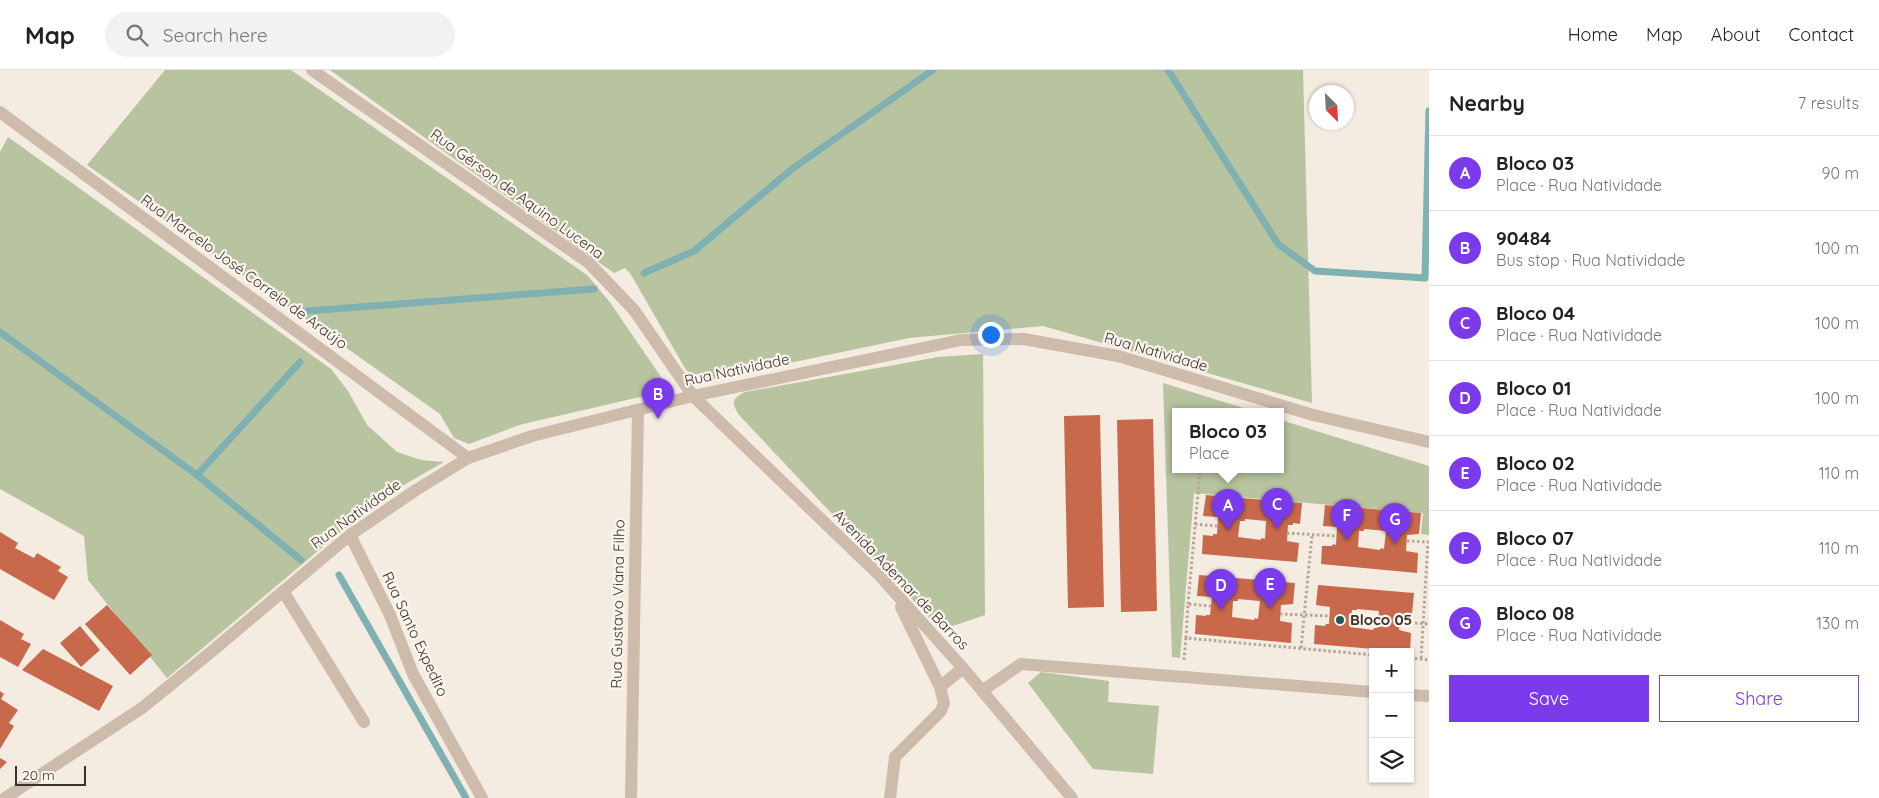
<!DOCTYPE html>
<meta charset="utf-8">
<style>
:root{--surface:#fff;--page:#f2f2f2;--text:#222;--muted:#767676;--line:#e0e0e0;--accent:#7c3aed}
body{margin:0;font-family:Quicksand,sans-serif;background:var(--page);color:var(--text)}
.controls{position:absolute;right:15px;bottom:15px;display:grid;overflow:hidden;border-radius:0px;box-shadow:0 1px 4px #0004}
.controls button{width:45px;height:45px;display:grid;place-items:center;padding:0;border:0;border-bottom:1px solid var(--line);background:var(--surface);color:var(--text);font:25px sans-serif}
.compass{position:absolute;left:1309px;top:15px;width:45px;height:45px;border-radius:50%;background:var(--surface);box-shadow:0 1px 4px #0004;rotate:156deg}
.scale{position:absolute;left:15px;bottom:12px;width:71px;box-sizing:border-box;padding-left:5px;border:2px solid #3b302b;border-top:0;font-size:14px;line-height:18px;white-space:nowrap;color:#3b302b;-webkit-text-stroke:4px #fbf5ee;paint-order:stroke}
.you{position:absolute;left:990px;top:264px;width:18px;height:18px;margin:-12px;border:4px solid #fff;border-radius:50%;background:#1a73e8;box-shadow:0 0 0 8px #1a73e833}
.badge{display:grid;place-items:center;width:32px;height:32px;border-radius:50%;background:var(--accent);color:#fff;font-size:16px;font-weight:700}
.pin{position:absolute;translate:-50% -41px;filter:drop-shadow(0 1px 2px #0008)}
.pin::after{content:'';position:absolute;top:26px;width:18px;height:15px;background:inherit;clip-path:polygon(0 0,100% 0,50% 100%)}
.popup{position:absolute;left:1172px;top:338px;width:112px;height:65px;box-sizing:border-box;display:grid;place-content:center;border-radius:0px;background:var(--surface);filter:drop-shadow(0 1px 4px #0005);font-size:16px;white-space:nowrap;color:var(--muted)}
.popup b{font-size:19px;color:var(--text)}
.popup::after{content:'';position:absolute;left:50%;top:100%;margin-left:-10px;border:10px solid transparent;border-top-color:var(--surface)}
.list{margin:0;padding:0;list-style:none}
h2{display:flex;justify-content:space-between;align-items:center;height:65px;margin:0;padding:0 20px;font-size:21px}
h2 small{font-size:16px;font-weight:400;color:var(--muted)}
.list li{display:grid;grid-template-columns:32px 1fr auto;gap:15px;align-items:center;box-sizing:border-box;height:75px;padding:0 20px;border-top:1px solid var(--line)}
.list b{display:block;font-size:19px;white-space:nowrap}
.list p{margin:0;font-size:16px;white-space:nowrap;color:var(--muted)}
.list em{font-size:16px;font-style:normal;color:var(--muted)}
.actions{display:flex;gap:10px;padding:15px 20px}
.actions a{flex:1;padding:11px 0;border:1px solid var(--accent);border-radius:0px;text-align:center;font-size:18px;color:var(--accent)}
.actions .main{background:var(--accent);color:#fff}
.icon{flex:none;width:28px;height:28px;fill:none;stroke:currentColor;stroke-width:2;stroke-linecap:round;stroke-linejoin:round}
.map{position:relative;flex:none;width:1429px;height:728px;overflow:hidden}
header{display:flex;align-items:center;gap:30px;box-sizing:border-box;height:70px;padding:0 25px;background:var(--surface);border-bottom:1px solid var(--line)}
header strong{font-size:24px}
nav{display:flex;gap:28px;margin-inline-start:auto;font-size:18px}
.search{width:350px;height:45px;background:var(--page);display:flex;align-items:center;gap:12px;box-sizing:border-box;padding:0 18px;border-radius:28px;color:var(--muted);font-size:19px}
main{display:flex}
aside{flex:1;background:var(--surface)}
.map>svg:first-child{display:block}
</style>
<header>
<strong>Map</strong>
<div class="search"><svg class="icon" aria-label="search" viewBox="0 0 24 24"><circle cx="10" cy="10" r="6"/><path d="M15 15l6 6"/></svg>Search here</div>
<nav><a>Home</a><a>Map</a><a>About</a><a>Contact</a></nav>
</header>
<main>
<div class="map">
<svg width="1429" height="728" viewBox="0 0 1429 728">
<rect width="100%" height="100%" fill="#f4ebe1"/>
<!-- green -->
<path fill="#b8c4a0" d="M165,0H291L587,205L609,231L670,320L519,355L469,374L454,368L440,344L87,95Z
M330,0H1303L1312,333L1043,256L909,268L709,310L697,309L686,300L630,203L625,198L614,203Z
M8,67L331,299L348,321L367,355L397,382L421,390L444,392L381,428L167,608L88,510L84,466L0,419V82Z
M983,284L985,545L941,560L739,345C731,333 732,328 745,322L938,287Z
M1163,313L1253,341H1176V399H1280L1281,350L1429,396V465L1421,464L1423,443L1194,423L1180,588L1172,587Z
M1041,602L1109,611L1108,632L1159,636L1153,704L1093,699L1028,613Z"/>
<g fill="none" stroke-linecap="round" stroke-linejoin="round">
<!-- stream -->
<path stroke="#7fb0b2" stroke-width="7" d="M1168,0L1278,174L1315,201L1425,208L1429,41
M644,203L694,181L792,99L933,0
M307,241L594,219
M0,262L197,405L301,490
M197,405L300,292
M339,505L466,728"/>
</g>
<!-- building -->
<path fill="#c8694b" fill-rule="evenodd" d="M1100,345L1104,537L1068,538L1064,346Z
M1153,349L1157,541L1121,542L1117,350Z
M1206,425L1302,433L1300,454L1293,453V455H1288L1287,471L1299,473L1297,492L1202,484L1203,465L1213,466V464H1217L1218,447L1203,446ZM1245,449L1266,451L1265,469L1261,468V470L1238,467L1240,451H1245Z
M1325,435L1421,443L1419,464L1407,465L1406,481L1418,483L1417,503L1321,494L1322,476H1332L1333,474L1336,475L1337,457L1323,456ZM1364,459L1386,461L1384,479L1381,478L1380,480L1358,477L1359,461H1364Z
M0,462L18,473L15,478L34,488L37,483L61,497L58,501L68,507L54,530L0,499Z
M1199,505L1295,513L1293,534L1281,535L1280,551L1292,553L1291,573L1195,564L1196,545L1206,546V545H1210L1212,527L1197,526ZM1238,529L1260,531L1258,549L1255,548L1254,550L1232,547L1233,531H1238Z
M1318,515L1414,523L1412,544H1400L1399,560L1411,563L1410,582L1314,574L1315,555L1325,556L1326,554H1329L1330,537L1316,535ZM1357,539L1379,541L1377,558H1374L1373,560L1351,557L1352,540H1357Z
M107,535L152,585L130,605L85,554Z
M0,550L24,564L21,569L31,574L18,597L0,587Z
M80,556L100,580L81,597L60,573Z
M43,579L113,616L99,641L22,600Z
M0,621L4,624L1,629L18,640L9,653L14,656L0,679Z
M0,688L7,692L0,699Z"/>
<g fill="none" stroke-linecap="round" stroke-linejoin="round">
<!-- path -->
<path stroke="#b9a596" stroke-width="3" stroke-dasharray="2.5 2.5" stroke-linecap="butt" d="M1195,454L1217,456
M1287,463L1336,466
M1407,471L1428,472L1421,589
M1188,534L1200,401L1236,404
M1280,544L1330,546
M1400,552L1429,554
M1186,568L1188,534L1211,536
M1301,578L1312,465
M1410,588L1429,590
M1184,590L1186,568L1373,585"/>
<!-- lane -->
<path stroke="#cdbbac" stroke-width="12" d="M283,521L364,652
M982,621L1021,594L1373,622
M1410,625L1429,626"/>
<!-- street -->
<path stroke="#cdbbac" stroke-width="12" d="M312,0L589,193L634,240L693,326L879,505L963,598L1072,728
M0,42L468,388
M350,465L390,545L413,604L482,728
M940,617L963,598
M5,728L142,638L211,582L350,465L416,420L468,388L532,366L693,326L961,270L1024,269L1118,286L1313,345L1429,372
M631,728L638,340
M890,728L895,687L941,641L944,633L940,617L901,537"/>
</g>
<!-- markers -->
<circle fill="#1f5a5e" stroke="#fbf5ee" stroke-width="2" cx="1340" cy="550" r="5"/>
<g text-anchor="middle" stroke-width="4.5" stroke-linejoin="round" paint-order="stroke">
<!-- street labels -->
<g font-size="15" fill="#3b302b" stroke="#fbf5ee">
<text transform="translate(517 124) rotate(36)" y="5">Rua Gérson de Aquino Lucena</text>
<text transform="translate(244 202) rotate(36)" y="5">Rua Marcelo José Correia de Araújo</text>
<text transform="translate(1156 282) rotate(16)" y="5">Rua Natividade</text>
<text transform="translate(737 300) rotate(-12)" y="5">Rua Natividade</text>
<text transform="translate(356 444) rotate(-36)" y="5">Rua Natividade</text>
<text transform="translate(901 510) rotate(46)" y="5">Avenida Ademar de Barros</text>
<text transform="translate(618 534) rotate(-89)" y="5">Rua Gustavo Viana Filho</text>
<text transform="translate(415 564) rotate(65)" y="5">Rua Santo Expedito</text>
</g>
<!-- poi labels -->
<g font-size="15" font-weight="bold" fill="#3b302b" stroke="#fbf5ee" text-anchor="start">
<text x="1350" y="555">Bloco 05</text>
</g>
</g>
</svg>
<div class="controls">
<button>+</button>
<button>−</button>
<button><svg class="icon" aria-label="layers" viewBox="0 0 24 24"><path d="M12 4l9 5-9 5-9-5zM3 14l9 5 9-5"/></svg></button>
</div>
<svg class="compass" viewBox="-18 -18 36 36"><path d="M0-13l5 13h-10z" fill="#e53935"/><path d="M0 13l5-13h-10z" fill="#767676"/></svg>
<div class="scale">20 m</div>
<div class="you"></div>
<div class="pin badge" style="left:1228px;top:460px">A</div>
<div class="popup"><b>Bloco 03</b>Place</div>
<div class="pin badge" style="left:658px;top:349px">B</div>
<div class="pin badge" style="left:1277px;top:459px">C</div>
<div class="pin badge" style="left:1221px;top:540px">D</div>
<div class="pin badge" style="left:1270px;top:539px">E</div>
<div class="pin badge" style="left:1347px;top:470px">F</div>
<div class="pin badge" style="left:1395px;top:474px">G</div>
</div>
<aside>
<h2>Nearby<small>7 results</small></h2>
<ul class="list">
<li><span class="badge">A</span><div><b>Bloco 03</b><p>Place · Rua Natividade</p></div><em>90 m</em></li>
<li><span class="badge">B</span><div><b>90484</b><p>Bus stop · Rua Natividade</p></div><em>100 m</em></li>
<li><span class="badge">C</span><div><b>Bloco 04</b><p>Place · Rua Natividade</p></div><em>100 m</em></li>
<li><span class="badge">D</span><div><b>Bloco 01</b><p>Place · Rua Natividade</p></div><em>100 m</em></li>
<li><span class="badge">E</span><div><b>Bloco 02</b><p>Place · Rua Natividade</p></div><em>110 m</em></li>
<li><span class="badge">F</span><div><b>Bloco 07</b><p>Place · Rua Natividade</p></div><em>110 m</em></li>
<li><span class="badge">G</span><div><b>Bloco 08</b><p>Place · Rua Natividade</p></div><em>130 m</em></li>
</ul>
<div class="actions"><a class="main">Save</a><a>Share</a></div>
</aside>
</main>
